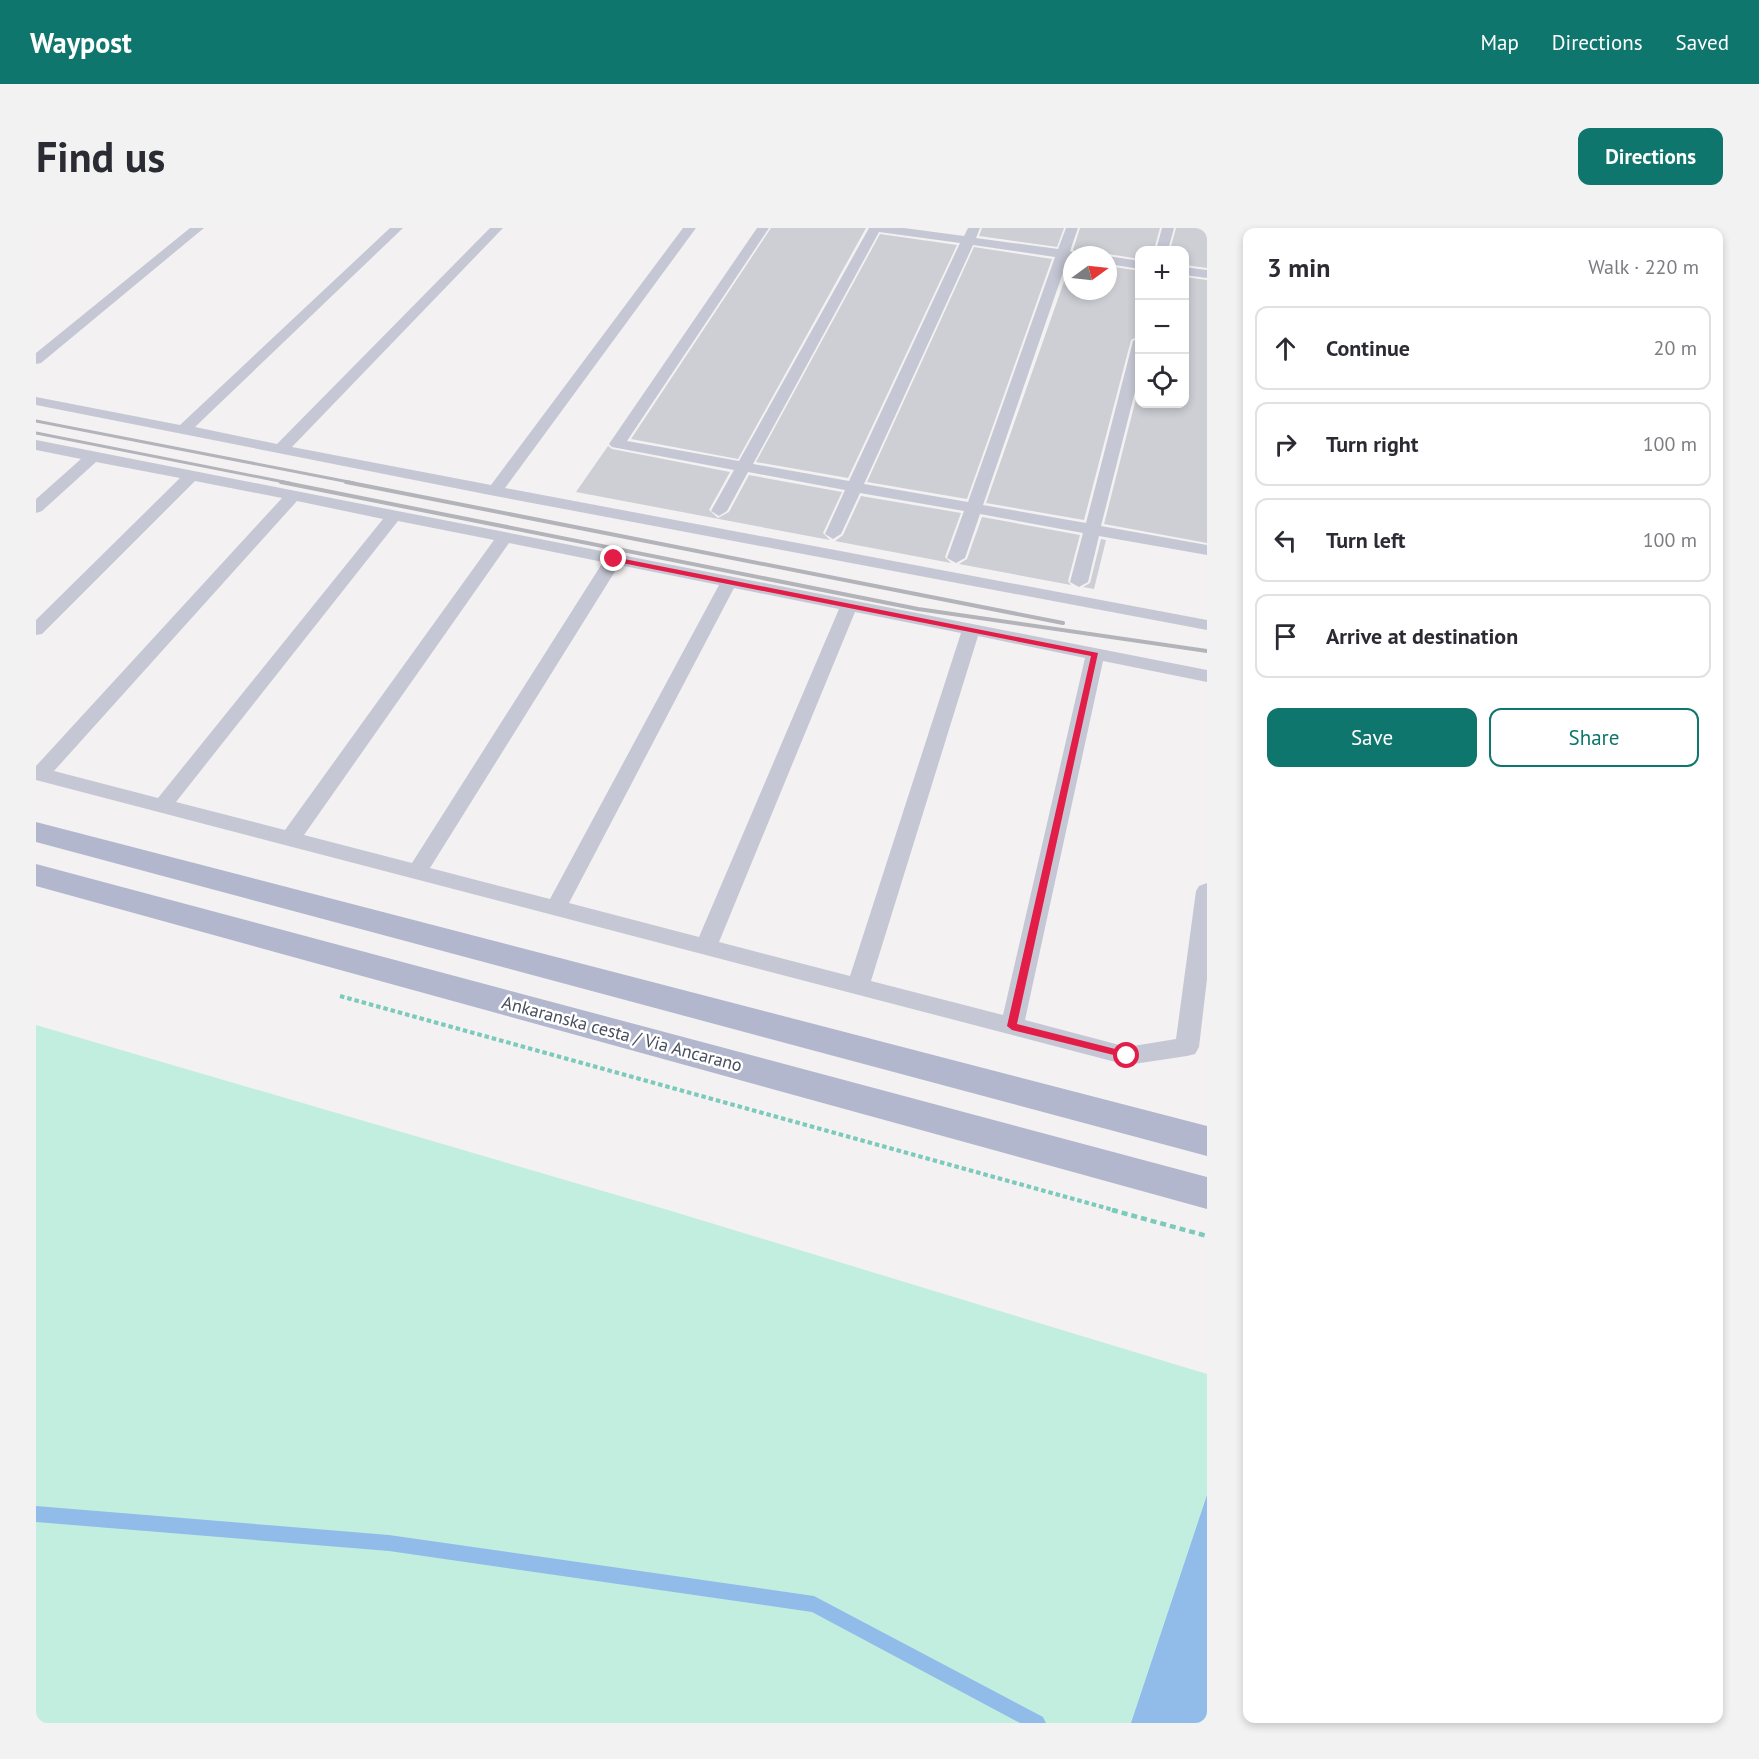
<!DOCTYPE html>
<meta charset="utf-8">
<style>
:root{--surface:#fff;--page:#f2f2f3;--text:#2b2b33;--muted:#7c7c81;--line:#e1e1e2;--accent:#0f766e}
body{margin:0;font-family:"PT Sans",sans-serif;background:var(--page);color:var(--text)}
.controls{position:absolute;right:18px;top:18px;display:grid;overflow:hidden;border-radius:12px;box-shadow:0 3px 9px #0003}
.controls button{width:54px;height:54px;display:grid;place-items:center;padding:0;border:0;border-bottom:2px solid var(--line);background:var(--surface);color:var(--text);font:30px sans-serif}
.compass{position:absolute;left:1027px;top:18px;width:54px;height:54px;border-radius:50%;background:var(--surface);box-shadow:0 3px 9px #0003;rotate:75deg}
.stop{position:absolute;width:18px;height:18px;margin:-14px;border:4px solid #e11d48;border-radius:50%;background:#fff}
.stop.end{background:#e11d48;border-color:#fff;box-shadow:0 2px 6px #0008}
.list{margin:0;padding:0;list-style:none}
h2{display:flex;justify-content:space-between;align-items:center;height:78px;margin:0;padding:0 24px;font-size:26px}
h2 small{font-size:20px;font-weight:400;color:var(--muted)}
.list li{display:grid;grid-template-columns:39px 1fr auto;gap:18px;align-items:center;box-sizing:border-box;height:84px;margin:0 12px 12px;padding:0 12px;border:2px solid var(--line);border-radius:12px}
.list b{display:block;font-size:22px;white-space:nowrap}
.list em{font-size:20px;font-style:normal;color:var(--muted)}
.actions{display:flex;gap:12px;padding:18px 24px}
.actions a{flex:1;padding:14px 0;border:2px solid var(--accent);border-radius:12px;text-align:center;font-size:21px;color:var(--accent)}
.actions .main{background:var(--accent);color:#fff}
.icon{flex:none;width:33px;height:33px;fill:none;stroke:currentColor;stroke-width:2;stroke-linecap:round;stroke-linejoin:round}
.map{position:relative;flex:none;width:1171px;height:1495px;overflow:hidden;border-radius:12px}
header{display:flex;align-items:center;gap:36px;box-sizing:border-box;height:84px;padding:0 30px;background:var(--accent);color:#fff}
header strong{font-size:28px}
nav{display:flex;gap:33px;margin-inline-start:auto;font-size:21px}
.intro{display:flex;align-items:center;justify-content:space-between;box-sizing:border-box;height:144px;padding:0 36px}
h1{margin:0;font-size:42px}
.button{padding:15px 27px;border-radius:12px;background:var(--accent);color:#fff;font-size:21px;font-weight:700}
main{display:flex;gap:36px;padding:0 36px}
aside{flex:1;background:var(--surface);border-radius:12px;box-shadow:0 3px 9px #0003}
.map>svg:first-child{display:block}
</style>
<header>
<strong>Waypost</strong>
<nav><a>Map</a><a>Directions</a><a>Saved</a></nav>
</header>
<div class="intro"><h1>Find us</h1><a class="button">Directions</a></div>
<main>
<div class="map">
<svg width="1171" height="1495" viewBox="0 0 1171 1495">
<rect width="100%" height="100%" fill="#f3f1f1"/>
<!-- green -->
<path fill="#c2eee0" d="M0,797L632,982L1171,1146V1495H0Z"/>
<!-- water -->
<path fill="#91bce9" d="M1171,1267V1495H1095Z"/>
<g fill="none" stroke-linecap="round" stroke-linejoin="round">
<!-- stream -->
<path fill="#91bce9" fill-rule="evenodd" d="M0,1278L353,1307L778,1368L1007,1489L1010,1495H984L776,1384L353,1323L0,1294Z"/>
</g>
<!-- building -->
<path fill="#cecfd5" d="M735,0H830L702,231L595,211Z
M946,0H1028L1021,19L943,8Z
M1044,0H1124L1118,22H1104V31L1072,26L1045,27L1037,22Z
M1140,0H1171V40L1149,37V22H1134Z
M844,6L921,17L812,250L720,234Z
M938,19L1016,31L931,271L831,254Z
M1036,31V63H1072V38L1104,43V107L1095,112L1048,292L950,275Z
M1149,49L1171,52V315L1068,296L1104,155V176H1149Z
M572,218L576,221L694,244L673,282L682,290L693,284L713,247L806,264L787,305L794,312L540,264Z
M825,268L925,285L909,329L915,335L799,313L807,307Z
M946,289L1044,307L1032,353L1035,357L923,336L931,331Z
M1065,311L1070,312L1058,361L1047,359L1054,355Z"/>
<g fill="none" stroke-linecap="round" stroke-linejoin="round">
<!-- path-far1 -->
<path stroke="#7bcabb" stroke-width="4" stroke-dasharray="4.5 3" stroke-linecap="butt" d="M304,768L1081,983"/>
<!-- path -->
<path stroke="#7bcabb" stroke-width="4.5" stroke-dasharray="6 4" stroke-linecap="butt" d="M1076,982L1171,1008"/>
<!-- service -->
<path fill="#c5c8d4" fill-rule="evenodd" d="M154,0H168L5,135L0,136V125Z
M354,0H367L159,199L241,216L454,0H467L256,219L455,257L647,0H660L469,260L1171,392V402L459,268L0,177V169L144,197Z
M721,0H733L591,213L703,233L833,0H868L928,8L932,0H944L940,10L1022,21L1030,0H1042L1034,23L1043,27L1032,30L947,277L1050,295L1097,113L1104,109V144L1065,298L1171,317V327L1063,308L1052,354L1043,359L1034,354L1047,305L944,286L929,330L920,335L911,330L928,283L824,265L805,306L797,311L789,306L809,262L712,244L691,283L683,288L675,283L698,242L576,219L573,216ZM843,4L924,15L813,253L717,236ZM937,17L1019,29L932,274L828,256Z
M1126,0H1138L1132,22H1120Z
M1072,28L1104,33V41L1072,36Z
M1148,39L1171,42V50L1148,47Z
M0,212L1171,442V454L1067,433L989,792L1091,819L1140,811L1160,663L1163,658L1171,655V751L1163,819L1159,826L1151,828L1091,837L0,552V538L246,270L159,253L6,406L0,407V392L144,250L60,234L6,283L0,285V271L45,231L0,222ZM261,273L347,291L122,570L18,543ZM362,293L458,312L249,602L140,574ZM473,315L567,334L376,635L268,607ZM583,337L683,357L514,671L394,640ZM698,360L803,381L663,709L533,675ZM819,384L925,405L814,748L683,714ZM942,408L1049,430L967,787L835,753Z"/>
<!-- primary -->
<path fill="#b2b7ce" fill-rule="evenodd" d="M0,594L1171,898V928L0,614Z
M0,636L1171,949V981L0,658Z"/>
<!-- rail-far1 -->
<path stroke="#b3b3ba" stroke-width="3" d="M0,193L318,255
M0,205L253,255"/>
<!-- rail -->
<path stroke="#b3b3ba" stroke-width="4" d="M245,254L882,381L1171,423
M310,254L1027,395"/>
</g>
<!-- route -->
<path fill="#e11d48" d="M578,329L1062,425L981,796L1091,824L1094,825V831L976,802L971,798L1055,428L576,333Z"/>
<g text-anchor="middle" stroke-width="5" stroke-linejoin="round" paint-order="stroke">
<!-- street labels -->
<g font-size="18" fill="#494e5d" stroke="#fff">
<text transform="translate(586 806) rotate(15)" y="6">Ankaranska cesta / Via Ancarano</text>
</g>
</g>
</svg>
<div class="controls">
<button>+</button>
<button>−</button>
<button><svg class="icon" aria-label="locate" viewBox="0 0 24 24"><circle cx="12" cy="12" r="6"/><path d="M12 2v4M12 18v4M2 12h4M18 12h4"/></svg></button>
</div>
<svg class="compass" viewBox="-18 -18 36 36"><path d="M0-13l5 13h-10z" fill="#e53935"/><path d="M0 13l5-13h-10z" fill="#7c7c81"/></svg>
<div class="stop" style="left:1091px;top:828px"></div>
<div class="stop end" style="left:578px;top:331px"></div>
</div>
<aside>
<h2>3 min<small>Walk · 220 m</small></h2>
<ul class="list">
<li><svg class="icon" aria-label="ahead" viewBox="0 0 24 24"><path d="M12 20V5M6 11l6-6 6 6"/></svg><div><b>Continue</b></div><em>20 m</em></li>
<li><svg class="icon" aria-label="right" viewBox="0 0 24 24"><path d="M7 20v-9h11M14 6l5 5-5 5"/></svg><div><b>Turn right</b></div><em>100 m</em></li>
<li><svg class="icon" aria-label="left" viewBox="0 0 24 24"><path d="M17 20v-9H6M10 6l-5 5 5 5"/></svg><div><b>Turn left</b></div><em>100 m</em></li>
<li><svg class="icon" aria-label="arrive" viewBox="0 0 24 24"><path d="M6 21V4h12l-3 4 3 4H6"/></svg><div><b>Arrive at destination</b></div></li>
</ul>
<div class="actions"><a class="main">Save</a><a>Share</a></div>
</aside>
</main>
